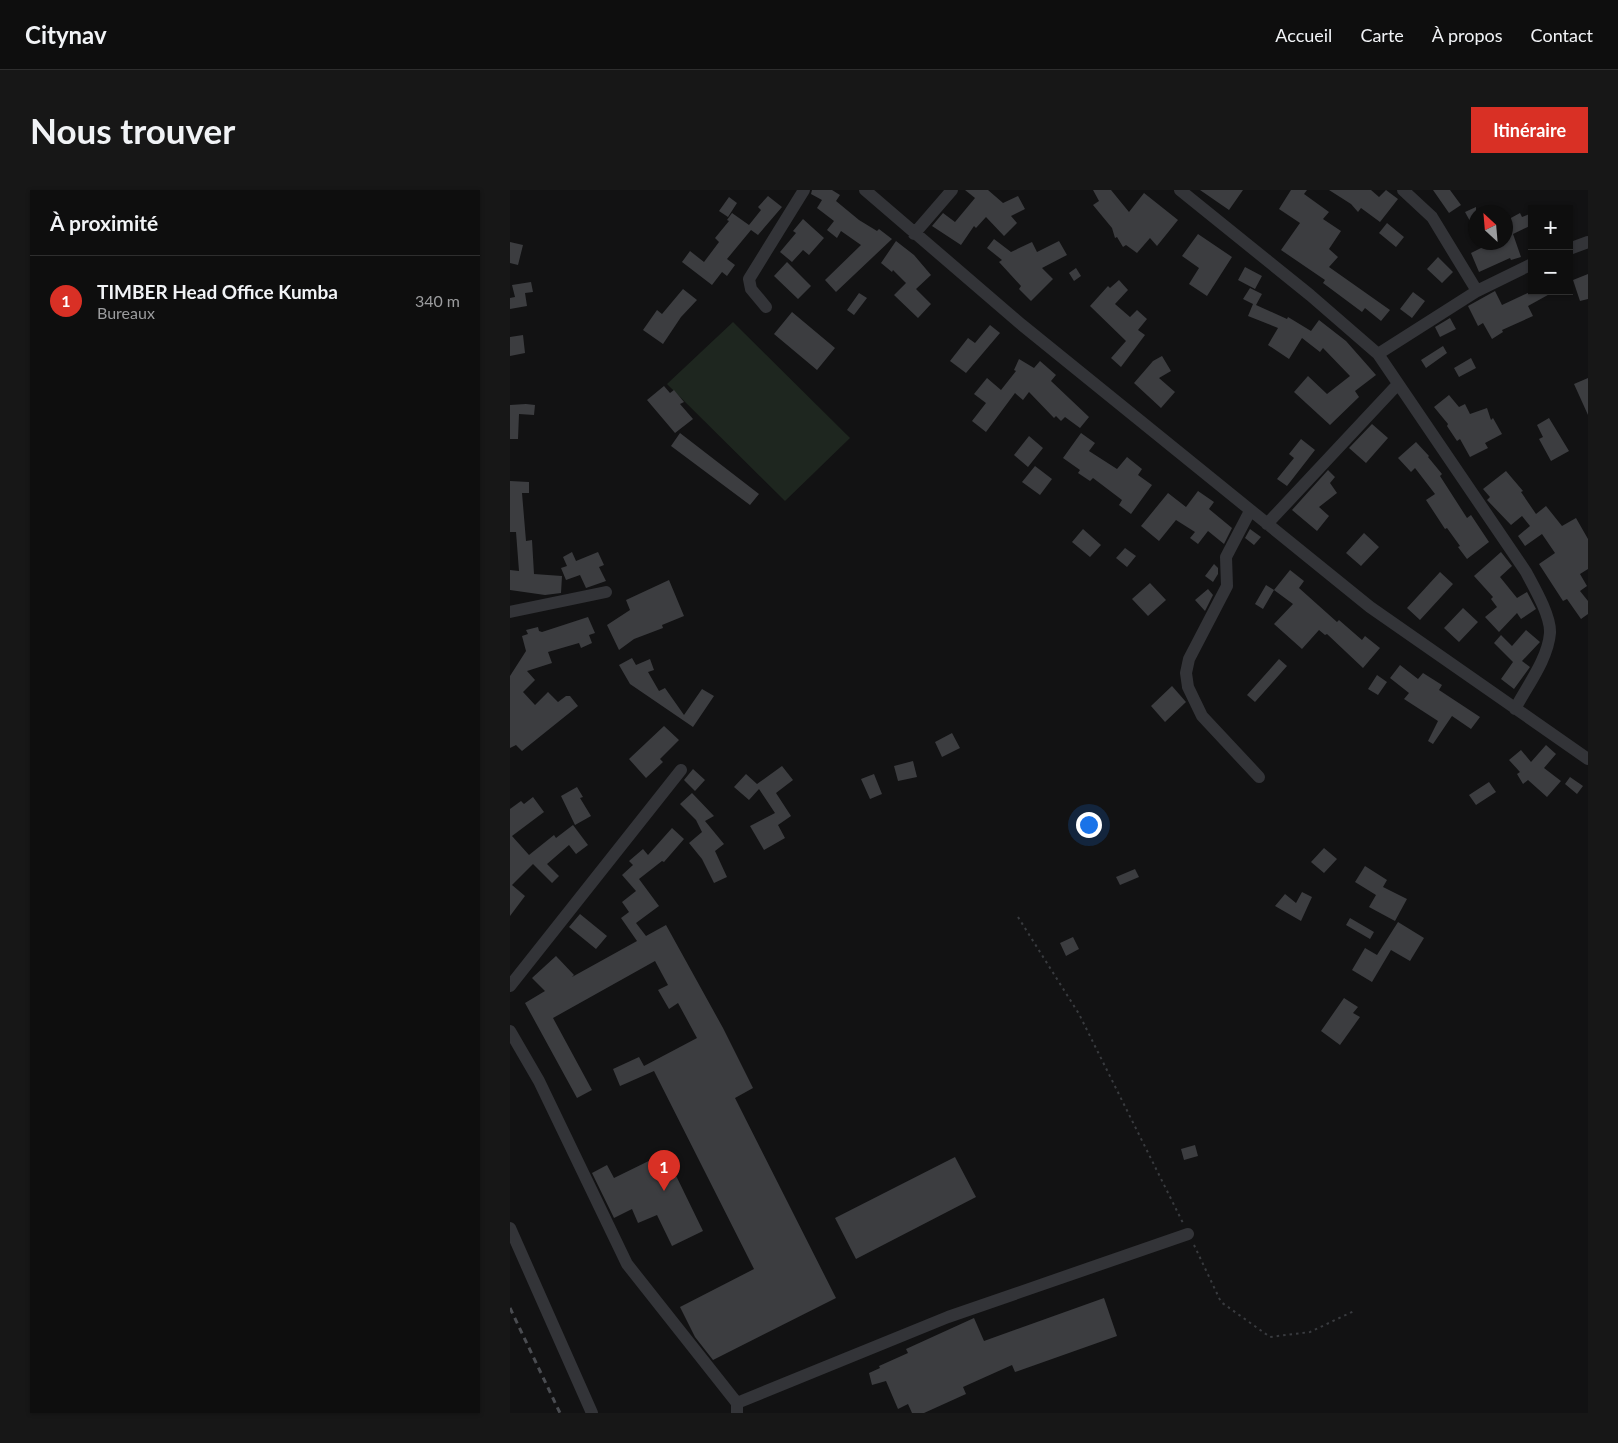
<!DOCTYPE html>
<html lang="fr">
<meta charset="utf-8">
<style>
:root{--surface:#0e0e0e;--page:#171717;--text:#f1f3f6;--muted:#9b9c9e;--line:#2e2e2e;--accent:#d93025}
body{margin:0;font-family:Lato,sans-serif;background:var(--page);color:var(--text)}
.controls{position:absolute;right:15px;top:15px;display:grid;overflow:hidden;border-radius:0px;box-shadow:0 1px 4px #0004}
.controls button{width:45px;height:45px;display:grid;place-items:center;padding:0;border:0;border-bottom:1px solid var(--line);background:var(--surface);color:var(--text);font:25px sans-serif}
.compass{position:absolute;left:958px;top:15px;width:45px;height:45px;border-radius:50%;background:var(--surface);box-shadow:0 1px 4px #0004;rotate:334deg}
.you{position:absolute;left:578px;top:634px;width:18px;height:18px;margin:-12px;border:4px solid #fff;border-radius:50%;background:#1a73e8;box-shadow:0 0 0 8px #1a73e833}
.badge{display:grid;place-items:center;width:32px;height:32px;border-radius:50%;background:var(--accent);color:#fff;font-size:16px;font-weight:700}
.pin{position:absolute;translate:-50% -41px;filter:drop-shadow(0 1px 2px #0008)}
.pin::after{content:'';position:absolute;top:26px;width:18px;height:15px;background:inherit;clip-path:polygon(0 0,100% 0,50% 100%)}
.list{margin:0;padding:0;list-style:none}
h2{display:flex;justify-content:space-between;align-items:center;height:65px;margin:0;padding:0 20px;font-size:21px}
h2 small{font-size:16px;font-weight:400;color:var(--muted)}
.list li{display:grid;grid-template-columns:32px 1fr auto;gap:15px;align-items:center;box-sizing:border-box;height:90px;padding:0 20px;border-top:1px solid var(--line)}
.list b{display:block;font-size:19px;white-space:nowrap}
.list p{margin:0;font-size:16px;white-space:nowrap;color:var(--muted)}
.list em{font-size:16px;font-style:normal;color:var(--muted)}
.map{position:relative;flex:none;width:1078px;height:1223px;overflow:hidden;border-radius:0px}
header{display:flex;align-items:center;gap:30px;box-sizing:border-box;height:70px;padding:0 25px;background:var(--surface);border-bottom:1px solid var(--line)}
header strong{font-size:24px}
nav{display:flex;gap:28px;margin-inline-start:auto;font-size:18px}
.intro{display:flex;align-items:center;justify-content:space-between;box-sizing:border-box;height:120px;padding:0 30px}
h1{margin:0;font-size:35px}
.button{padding:12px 22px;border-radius:0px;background:var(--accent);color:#fff;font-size:18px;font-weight:700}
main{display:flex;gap:30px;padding:0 30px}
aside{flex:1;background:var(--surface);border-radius:0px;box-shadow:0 1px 4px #0004}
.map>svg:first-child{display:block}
</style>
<header>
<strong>Citynav</strong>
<nav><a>Accueil</a><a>Carte</a><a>À propos</a><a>Contact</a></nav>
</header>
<div class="intro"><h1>Nous trouver</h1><a class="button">Itinéraire</a></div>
<main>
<aside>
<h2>À proximité<small></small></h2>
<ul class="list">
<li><span class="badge">1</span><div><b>TIMBER Head Office Kumba</b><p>Bureaux</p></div><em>340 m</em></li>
</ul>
</aside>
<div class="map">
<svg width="1078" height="1223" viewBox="0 0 1078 1223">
<rect width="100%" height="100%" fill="#121213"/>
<!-- green -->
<path fill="#1e261f" d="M223,132L340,248L275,311L157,194Z"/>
<!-- building -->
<path fill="#3c3d40" d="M302,0H322L330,5L326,11L349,30L367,41L369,39L382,49L326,102L315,90L351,55L331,41L327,48L317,40L324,31L307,18L312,10L301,4Z
M455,0H478L493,13L508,6L515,19L501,26L507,33L494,46L476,27L466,38L464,36L451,55L422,36L433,23L445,32L465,8Z
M583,0H601L619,22L634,3L668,30L647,56L640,48L627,63L616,55L613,57L607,47L605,48L602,38L583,15L589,11Z
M690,0H733L719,20Z
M781,0H797L794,4L819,22L813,29L831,41L819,59L828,67L819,77L880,120L871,131L855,118L852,122L813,93L815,90L771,60L790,33L769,19Z
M819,0H861L869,7L876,0L888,9L870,32L851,18L848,22L841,14Z
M923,0H940L951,15L939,23Z
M258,6L272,17L248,45L241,40L217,69L225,75L217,86L212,82L202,95L172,72L180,61L194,72L209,52L205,48L219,31L217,30L222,23L239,35L251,20L248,17Z
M219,7L227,13L218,27L209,21Z
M966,17V42L955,22Z
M1010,23L1012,27L1022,23V35L1003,44L1011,67L1001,70L1000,68L969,82L961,63L983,52H996V25L999,29Z
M293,29L314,48L299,65L293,60L282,72L270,62L286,43L283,41Z
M877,33L894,47L886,57L869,43Z
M688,44L722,67L697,106L679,94L689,78L672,66Z
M484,49L501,62L522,52L527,62L549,51L557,65L532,78L543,89L521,111L509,99L511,96L489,72L492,70L477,58Z
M386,51L404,65L421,85L406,99L421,114L408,128L384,105L396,93L383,80L382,82L371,73Z
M0,52L13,55L8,75L0,73Z
M928,67L943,82L932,93L917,79Z
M277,72L301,96L288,109L264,86Z
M735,77L752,86L745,99L728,90Z
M566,78L571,86L564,91L559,83Z
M1078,84V109L1070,111L1063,90Z
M609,90L618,100L605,114L620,127L627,120L637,129L628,140L635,145L611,177L601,168L616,151L580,116L598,96L600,98Z
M21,92L23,102L15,103L17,116L0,119V108L5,107L2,95Z
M740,98L752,104L746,115L777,129L778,127L801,141L809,130L836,151L866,185L845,201L849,207L820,235L784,202L798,186L817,204L840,186L813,158L810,162L792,148L779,169L758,155L768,138L738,126L743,114L733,109Z
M173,99L187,110L171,127L153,154L133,140L147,120L152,124Z
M985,101L992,115L1022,101H1045L1018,116L1023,126L992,140L993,142L982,149L973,133L968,136L958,116Z
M903,102L915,111L902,128L890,119Z
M349,103L357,108L344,125L337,120Z
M282,122L325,158L307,180L264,144Z
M940,128L946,139L930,147L925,137Z
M480,135L490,143L456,183L440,171L458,148L465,153Z
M13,145L15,163L0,166V147Z
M933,156L937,163L916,178L911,170Z
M652,166L661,181L649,188L665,202L651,218L624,193L643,171Z
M961,168L966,178L949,187L944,178Z
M509,169L524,178L530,171L546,185L541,191L579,227L570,238L555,227L551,231L546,226L544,228L519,202L513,210L505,203L476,242L462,231L476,213L464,204L477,188L491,200L506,181L504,180Z
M1078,188V225L1064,194Z
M154,196L160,203L164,200L174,212L170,214L183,229L165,243L137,210Z
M939,205L949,217L955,214L960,224L977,218L981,230L983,228L992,244L975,253L978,258L960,267L950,249L947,251L937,236L938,234L924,217Z
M16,214L25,215L24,225L9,224L8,249H0V215Z
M1039,228L1059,261L1041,271L1029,249L1033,247L1027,235Z
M862,234L878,248L856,273L839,258Z
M170,243L249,304L240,315L161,256Z
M571,243L585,253L579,261L607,279L617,267L632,279L628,285L642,295L621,324L609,315L612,310L583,288L580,291L568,283L570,280L553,268Z
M519,246L533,258L518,277L504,265Z
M791,249L805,260L777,296L767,289L784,268L779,264Z
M906,252L919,266L918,267L932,284L930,286L957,328L961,325L979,352L957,369L948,357L950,356L937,338L935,339L916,310L925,304L905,278L901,282L888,268Z
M525,276L542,289L530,305L512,292Z
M818,280L825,287L820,293L827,303L809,317L819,326L807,341L782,320Z
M996,281L1013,301L1011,302L1026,324L1036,316L1052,336L1066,328L1078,349V379L1070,384L1077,396L1070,401L1078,411V424L1071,429L1057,409L1053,411L1029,374L1045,363L1032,344L1015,356L1008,346L1020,336L1012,326L1001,335L977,310L980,307L973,299Z
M0,291L19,292V303H12L16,351L22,350L24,384L52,386L51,403L35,405L0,400V380L9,381L6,342H0Z
M688,301L704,312L699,319L722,338L714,354L698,341L688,354L680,348L685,342L666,330L649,351L631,336L658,303L676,317Z
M573,339L591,355L580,367L562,352Z
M740,339L751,347L744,355L735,348Z
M854,343L869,357L851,376L836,363Z
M615,358L626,366L617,377L606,368Z
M62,362L66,371L88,362L94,375L89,377L96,391L76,398L70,385L56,390L51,378L57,376L53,367Z
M991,362L1002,376L990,387L1007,408L1017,402L1026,419L1011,429L1007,423L989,442L975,427L987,417L981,409L983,407L964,386Z
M704,374L708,378V384L703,392L695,386Z
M780,380L794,391L789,398L827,432L829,430L852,450L855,446L870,458L853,478L817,444L815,445L809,440L792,459L764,434L783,414L764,400Z
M930,382L943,394L910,430L897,418Z
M159,390L174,426L152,435L153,438L124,449L109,460L97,435L120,420L116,410Z
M640,393L656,410L638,426L622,409Z
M756,395L764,400L753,419L745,414Z
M698,399L703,405L695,421L685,410Z
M953,418L968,432L949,452L934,438Z
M78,427L85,443L79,445L82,453L71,458L69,453L38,462L42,473L17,481L25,490L13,502L25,515L38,502L48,512L56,506H60L68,516L12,561L6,555L0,558V486L16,461L12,446L18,444L16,440L28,437L29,441L32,442Z
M1016,440L1030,452L1012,471L1020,477L1004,499L991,489L1003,472L984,453L991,445L1002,456Z
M122,468L126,475L140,469L144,480L138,482L149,501L155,498L174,525L192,499L204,506L183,537L120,494L109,475Z
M769,469L777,476L745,512L737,505Z
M890,475L908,489L913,483L932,495L929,500L970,527L961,539L942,526L923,554L918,551L928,531L894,509L899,503L880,488Z
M867,485L877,492L868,505L858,499Z
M662,496L676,512L655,532L641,516Z
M154,536L169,550L150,569L153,572L136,588L119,569Z
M442,543L450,558L432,567L425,552Z
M1036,555L1046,564L1034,578L1051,591L1037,607L1018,590L1013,594L1007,584L1010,582L999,570L1011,560L1021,572Z
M403,571L407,587L388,591L384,576Z
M272,576L283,590L266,603L281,626L268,635L275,648L254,660L240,636L265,623L249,599L239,610L224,597L236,584L247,594Z
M183,579L195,590L185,601L174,590Z
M364,584L372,604L360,609L351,589Z
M1060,587L1073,596L1067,604L1055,594Z
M979,592L986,602L966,615L959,605Z
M67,597L73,607L70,608L81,626L65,635L51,606Z
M182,603L204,626L195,631L214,654L205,661L217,687L204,693L192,669L179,653L192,642L186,630L170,614Z
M23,607L34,622L2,646L19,665L44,645L46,648L63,635L78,655L66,664L59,655L37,674L49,686L42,693L23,674L2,695L15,706L0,726V619L11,611L14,614Z
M162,638L174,649L154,672L152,671L129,689L149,716L126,733L136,746L156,735L213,838L243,898L225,908L326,1108L203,1170L185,1147L170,1117L244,1079L144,881L110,896L103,879L129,867L134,876L187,848L168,813L159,819L148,800L158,795L145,771L43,828L82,900L67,908L15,813L35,801L22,788L46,766L64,785L62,787L127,751L111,728L119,722L112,712L126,701L112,685L123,675L119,671L133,659L138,665Z
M814,658L827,669L814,683L801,672Z
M855,676L877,690L873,697L897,709L885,731L859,717L866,705L845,692Z
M625,679L629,687L610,695L606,687Z
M792,702L802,707L791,731L765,716L775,704L786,713Z
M70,724L97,746L86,759L59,737Z
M840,728L864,742L860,749L836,735Z
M888,732L914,748L900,771L881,760L862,792L842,780L855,758L867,765Z
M563,747L569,759L556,766L550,753Z
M834,808L848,817L843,823L850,827L830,855L811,841Z
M685,955L688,966L674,970L671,959Z
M155,963L193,1041L162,1056L147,1025L128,1033L122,1019L104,1028L82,983L97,975L104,988Z
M445,967L466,1007L346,1069L325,1028Z
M594,1108L607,1146L505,1182L502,1175L453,1197L456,1204L414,1223H402L398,1214L388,1219L376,1191L362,1195L359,1183L370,1178L369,1176L398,1163L396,1159L464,1128L474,1151Z"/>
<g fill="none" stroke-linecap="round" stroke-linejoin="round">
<!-- path -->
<path stroke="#393b3f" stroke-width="2" stroke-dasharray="2.5 4" stroke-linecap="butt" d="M508,727L569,824L673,1033
M684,1055L711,1112L760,1147L800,1142L844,1121"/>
<!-- street -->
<path stroke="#333438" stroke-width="12" d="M355,0L512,135L860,417L1078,569
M670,0L800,105L868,164L1016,382C1024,397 1041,426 1040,443C1038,469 1017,496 1005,519
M893,0L922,27L967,101
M404,44L442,0
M1059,59L1078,52
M256,117L241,99L239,89L294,0
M868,164L967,101L1022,74
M740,321L716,367L717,396L679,469L676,483L678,497L692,526L749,587
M757,334L888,194
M0,422L96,402
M0,796L171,580
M0,841L29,891L117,1074L227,1213V1223
M0,1038L82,1223
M227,1213L438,1127L678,1044"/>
<!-- rail -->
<path stroke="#4a4c51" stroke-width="3" stroke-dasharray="6 5" stroke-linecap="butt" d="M0,1118L50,1223"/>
</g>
</svg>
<div class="controls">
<button>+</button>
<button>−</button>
</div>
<svg class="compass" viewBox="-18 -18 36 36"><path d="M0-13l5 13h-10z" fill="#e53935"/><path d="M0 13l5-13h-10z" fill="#9b9c9e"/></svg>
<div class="you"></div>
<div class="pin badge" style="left:154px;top:1001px">1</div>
</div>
</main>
